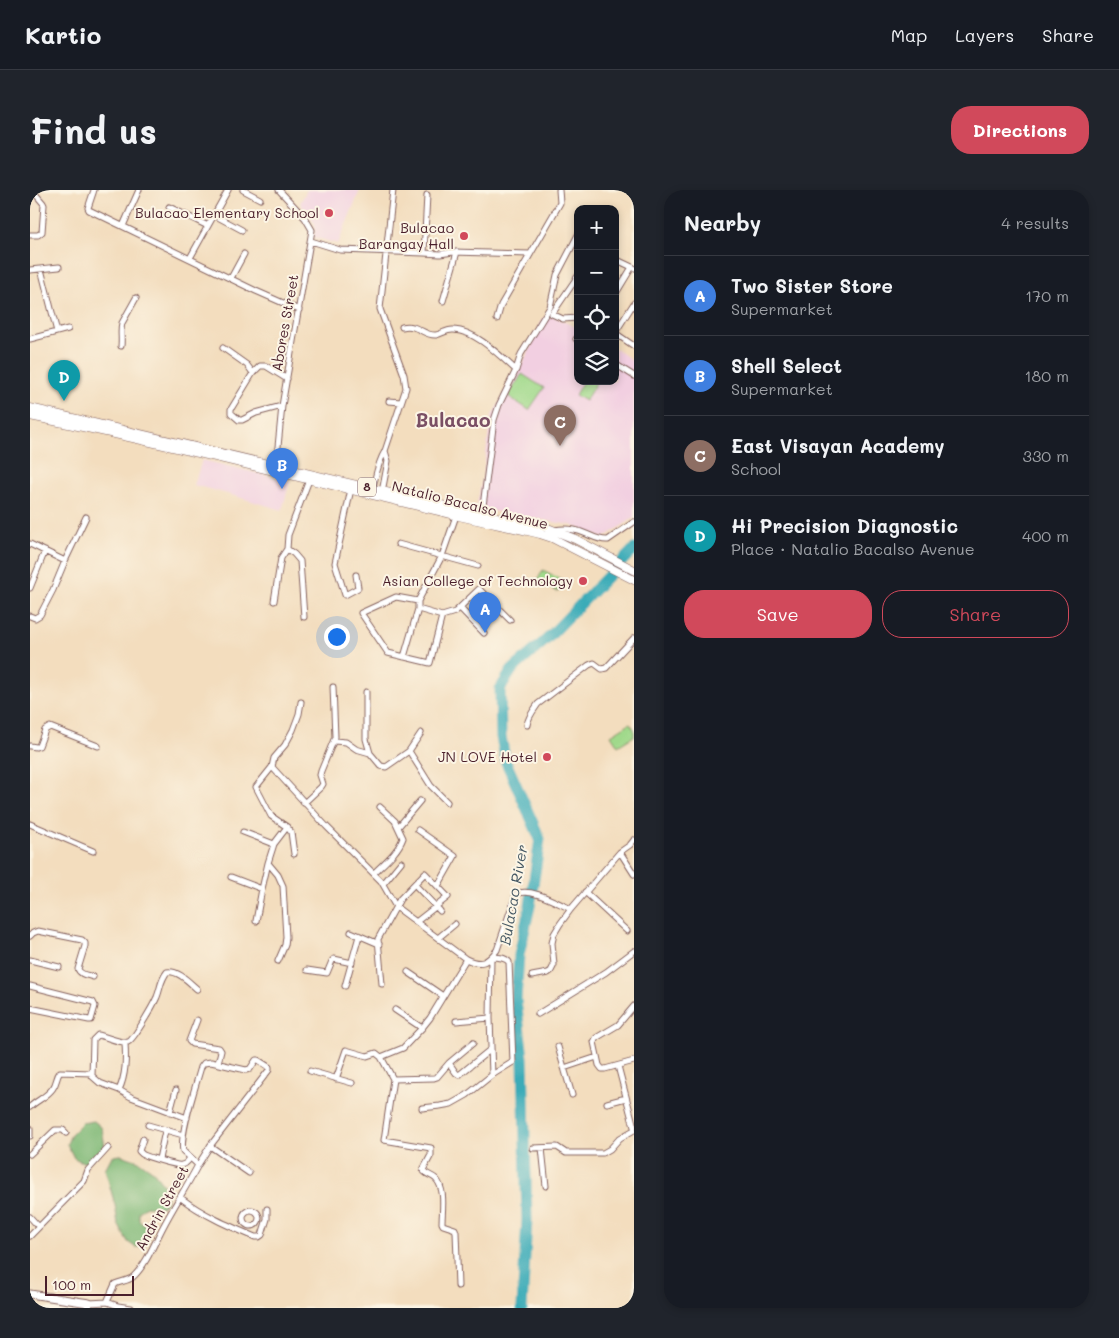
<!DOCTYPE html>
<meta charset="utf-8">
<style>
:root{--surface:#171b24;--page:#20242c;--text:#f1f3f6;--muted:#9ea1a6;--line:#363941;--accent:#d1495b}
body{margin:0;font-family:Mali,sans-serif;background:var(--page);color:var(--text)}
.controls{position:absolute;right:15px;top:15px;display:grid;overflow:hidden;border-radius:10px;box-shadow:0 2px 8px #0003}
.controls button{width:45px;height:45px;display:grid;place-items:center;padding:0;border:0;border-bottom:1px solid var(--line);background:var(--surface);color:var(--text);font:25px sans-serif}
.scale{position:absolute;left:15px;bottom:12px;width:89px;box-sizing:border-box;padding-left:5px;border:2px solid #4a1f2b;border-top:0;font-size:14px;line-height:18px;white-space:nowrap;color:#4a1f2b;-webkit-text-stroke:4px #fcf5e5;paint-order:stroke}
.you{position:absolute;left:306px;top:446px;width:18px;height:18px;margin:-12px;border:4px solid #fff;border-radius:50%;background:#1a73e8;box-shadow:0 0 0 8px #1a73e833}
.badge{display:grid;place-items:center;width:32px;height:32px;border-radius:50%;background:var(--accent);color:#fff;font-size:16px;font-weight:700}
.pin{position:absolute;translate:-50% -41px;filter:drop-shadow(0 1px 2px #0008)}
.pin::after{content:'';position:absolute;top:26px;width:18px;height:15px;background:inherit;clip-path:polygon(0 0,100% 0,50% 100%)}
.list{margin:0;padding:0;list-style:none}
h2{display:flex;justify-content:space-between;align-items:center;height:65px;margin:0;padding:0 20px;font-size:21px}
h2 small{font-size:16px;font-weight:400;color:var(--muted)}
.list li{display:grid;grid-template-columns:32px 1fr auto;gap:15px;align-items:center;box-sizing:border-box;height:80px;padding:0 20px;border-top:1px solid var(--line)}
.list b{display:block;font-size:19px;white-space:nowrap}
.list p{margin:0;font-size:16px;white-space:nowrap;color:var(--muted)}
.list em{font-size:16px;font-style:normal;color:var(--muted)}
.actions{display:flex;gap:10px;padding:15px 20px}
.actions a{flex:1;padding:11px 0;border:1px solid var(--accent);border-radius:20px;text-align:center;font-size:18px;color:var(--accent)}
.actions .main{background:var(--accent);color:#fff}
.icon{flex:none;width:28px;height:28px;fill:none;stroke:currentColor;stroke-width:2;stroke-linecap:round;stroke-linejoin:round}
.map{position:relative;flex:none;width:604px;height:1118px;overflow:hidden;border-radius:20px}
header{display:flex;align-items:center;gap:30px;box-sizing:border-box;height:70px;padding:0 25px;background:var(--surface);border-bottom:1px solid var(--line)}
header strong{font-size:24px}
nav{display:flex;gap:28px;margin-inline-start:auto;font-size:18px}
.intro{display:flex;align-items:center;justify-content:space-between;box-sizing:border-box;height:120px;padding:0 30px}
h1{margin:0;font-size:35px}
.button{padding:12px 22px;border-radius:20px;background:var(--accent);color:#fff;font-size:18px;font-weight:700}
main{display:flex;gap:30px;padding:0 30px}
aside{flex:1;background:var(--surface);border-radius:20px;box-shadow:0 2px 8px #0003}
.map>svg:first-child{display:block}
</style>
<header>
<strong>Kartio</strong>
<nav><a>Map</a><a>Layers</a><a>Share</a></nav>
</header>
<div class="intro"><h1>Find us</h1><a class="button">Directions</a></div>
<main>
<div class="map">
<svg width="604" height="1118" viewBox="0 0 604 1118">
<rect width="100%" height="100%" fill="#fcf5e5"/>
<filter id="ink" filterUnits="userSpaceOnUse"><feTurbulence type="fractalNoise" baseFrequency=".02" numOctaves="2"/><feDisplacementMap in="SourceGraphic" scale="10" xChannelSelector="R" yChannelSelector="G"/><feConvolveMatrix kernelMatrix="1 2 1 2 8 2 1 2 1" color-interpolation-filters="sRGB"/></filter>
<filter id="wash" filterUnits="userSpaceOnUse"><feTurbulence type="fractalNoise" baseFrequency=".0096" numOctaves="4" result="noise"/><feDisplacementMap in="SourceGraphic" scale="20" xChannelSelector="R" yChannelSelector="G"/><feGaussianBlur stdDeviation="1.12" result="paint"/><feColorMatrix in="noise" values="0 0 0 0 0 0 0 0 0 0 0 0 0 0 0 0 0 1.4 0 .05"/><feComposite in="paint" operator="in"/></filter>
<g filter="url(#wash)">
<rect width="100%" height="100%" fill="#f3ddbe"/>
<!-- built -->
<path fill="#f2cfe1" d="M277,0H330L308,54L284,47L285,34L270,13Z
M523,126L543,136H548V191H585V158L604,172V328L573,348L541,335L446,318L453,286L461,227L489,181L505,148L513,128Z
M172,270L260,291L252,320L198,304L164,295Z"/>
<!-- green -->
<path fill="#a0d98b" stroke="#757c5b" d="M492,184L514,198L499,220L478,206Z
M553,191H567L555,211L545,205Z
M513,380L534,391L528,402L507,391Z
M600,533L604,539V546L588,556L581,545Z"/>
<!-- forest -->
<path fill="#80b977" stroke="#656c51" d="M64,931L72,938L75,957L64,968L55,973L44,968L37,954L41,944L52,933Z
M91,965L109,971L122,980L134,995L137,1011L129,1018L116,1016L109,1022V1030L119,1038L118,1052L113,1057H105L98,1052L88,1034L85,1015L75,979L82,966Z"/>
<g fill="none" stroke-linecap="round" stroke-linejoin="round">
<!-- river -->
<path stroke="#3babb8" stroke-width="11" d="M492,1118L497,1030L493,868L486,810L489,765L500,716L510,649L476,572L471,547L470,499L482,480L517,449L604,359"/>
</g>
</g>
<g filter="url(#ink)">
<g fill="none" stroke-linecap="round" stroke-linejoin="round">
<defs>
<path id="street" d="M64,0L58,18L59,20L226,101L269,120
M213,0L230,9
M139,17L178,36
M184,25L212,40
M93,36L109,0
M0,45H8L12,42L14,15L13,13L2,0
M281,51L310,60L394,63L410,64L423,62L500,64
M394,63L397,5
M160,68L198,0
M585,69L604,78
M11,79L27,142
M0,80L29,77
M548,86L522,124L533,129L548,128
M201,88L214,64
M585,105L602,77
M413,111L427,62
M467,129L471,115L530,13L529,0
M372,137C376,136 380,136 383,137C390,139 398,146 406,145C412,144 417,139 424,140C446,141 470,166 486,180
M585,143L604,113
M585,143L604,156
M0,149L38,139
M546,149L548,150
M91,156C92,148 90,140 92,133L106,108
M193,158L217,175L223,183
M585,174L604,186
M359,211L371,212
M252,216L226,223L212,230H209L201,223V219L223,183L230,176H236L257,189
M246,277L252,216L282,40L275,28L249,0
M321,299L305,373L315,405L328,398L326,385
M342,301C346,287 347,274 355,261L376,198L374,185L350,119L363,0
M352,302L358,271L355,261
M452,324L464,230L469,215L486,180L491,164L520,117L527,85L548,45
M525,340C535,338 544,339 554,343C562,346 570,351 578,350L604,332
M0,354L35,371
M368,354L448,376
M0,398L15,361
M244,411L251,368L257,359
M388,411L366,407L331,423L358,463L400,473L412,426
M430,418L454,443
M388,419L412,426L425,422L449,399L480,430
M0,426L5,428L10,425L23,400L35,371L56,327
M274,427L270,371L264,364L257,359L258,345L279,290
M374,467L388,419V411L412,366L427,323
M336,502V549L340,563
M497,535C498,527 503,521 508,514L559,475L564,473L572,479L576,478L604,448
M304,551L316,552L326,559L340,563L351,576L356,577L379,561L391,543
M0,556L6,557L9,556L15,540L20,537L68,556
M379,561L401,596L417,612
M242,577L296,636L351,691L366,717L436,769C451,776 457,773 467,760L486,704C501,697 527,713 541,719
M274,613L291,597L293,594L290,585L291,581L305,547L303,497
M0,634L63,661
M369,636L390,611
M388,640L425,666L408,696
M213,642L244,654
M590,662L604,684
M264,664L261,642L257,637L241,626L226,597L242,577L244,568L255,555L263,540L269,524L271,512
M344,683C354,673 368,662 373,648L365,631L350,617
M201,687L232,699
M353,694L371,672
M387,697L410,721
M555,702L597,741
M226,731L232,699L238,673
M321,742L349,754
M0,746L3,743L8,741L52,750L55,753V756L48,779C50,785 58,785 63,787
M408,748L425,734
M0,770L29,777
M248,771L255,755L256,747L253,696L248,685L238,673L244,654L257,637
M277,780L297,783L302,771L304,769L322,773
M378,782L413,806
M502,786L518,783L521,781L524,775L522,753L524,744L530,734L541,719L590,662L600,655L604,650
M352,794L348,749L370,709L395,683L418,707L386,732
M0,796L63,812L65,816L61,830H59L0,818
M315,796L329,746
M604,816L588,835L566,848L564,852L569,875L572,879H575L604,871
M365,820L392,838
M508,824L576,782L604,761
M167,830L159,851L162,854L189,858L191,861L188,873
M426,831L460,828
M95,853C96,869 96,885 89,900L70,893L62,886L63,850L68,845C75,846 92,854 98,852C103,851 124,814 127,807C131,797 130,791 137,782C148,780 159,792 167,799
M528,857L542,905
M351,867L363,889L354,950L401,958V965L393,980C396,985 402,985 406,989C416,1000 412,1020 412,1033L413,1035L425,1039L426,1042L428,1096
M419,873L426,883L429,885L461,859
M588,876L604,937
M534,878L567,867
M280,881L322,893
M306,889L316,860L337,866L346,863L351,867L373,858L392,838L400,828L436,769
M363,889L404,888L407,887L419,873L443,853
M89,900L101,907L157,928
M577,913L596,908
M0,917C7,910 17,907 23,898C27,893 26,887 30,882L62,883
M392,918L410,916L421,914L437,905L462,885L483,872L479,772C475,767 467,767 461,767L460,828L462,885
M140,922L146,900
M118,935L153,945
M0,938V946
M113,949L109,961C110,962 111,963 112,964C114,966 148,976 151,975C156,975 158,971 160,968
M180,956L219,983
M503,958L527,957L536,963H573L580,959L590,948L604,940
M512,958L516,996
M0,964L25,940H33L36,943
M129,969L135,941
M151,1008C173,1025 199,1036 225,1047H229L232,1045L237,1029V1019
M213 1028a8 8 0 1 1 16 0a8 8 0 1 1-16 0Z
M0,1027L9,1037
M0,1046L54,991L58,980L78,958
M77,1112L85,1094C91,1091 98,1091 103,1087C116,1075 125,1052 133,1037C144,1016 157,996 168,975L153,961C149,945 166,895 171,877L174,873L181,872L216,880L220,879L226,870H228L239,877V880L180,956L168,975
M59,1113L77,1112L88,1116L101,1118"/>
<path id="secondary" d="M0,1104L59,1113L58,1118"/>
<path id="primary" d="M0,218L428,319L515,337L545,349L604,380
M0,226C143,255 284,291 425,325C453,332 482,337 510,344L522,348L604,390"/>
</defs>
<!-- street casing -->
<use href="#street" stroke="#85625e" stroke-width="7"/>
<!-- secondary casing -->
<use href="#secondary" stroke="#85625e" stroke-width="9"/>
<!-- primary casing -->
<use href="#primary" stroke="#85625e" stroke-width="9"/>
<!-- street -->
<use href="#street" stroke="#fff" stroke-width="5"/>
<!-- secondary -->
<use href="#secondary" stroke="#fff" stroke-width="7"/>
<!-- primary -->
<use href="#primary" stroke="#fff" stroke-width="8"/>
</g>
</g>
<!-- markers -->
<g fill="#d1495b" stroke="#fcf5e5" stroke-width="2">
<circle cx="299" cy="23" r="5"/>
<circle cx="434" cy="46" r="5"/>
<circle cx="553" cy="391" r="5"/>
<circle cx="517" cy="567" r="5"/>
</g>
<g text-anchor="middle" stroke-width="4" stroke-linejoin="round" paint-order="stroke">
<!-- shield labels -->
<rect fill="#fcf5e5" stroke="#7f5f63" stroke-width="1" x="328" y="287.5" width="18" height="19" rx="4"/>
<g font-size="12" font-weight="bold" fill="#4a1f2b">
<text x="337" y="301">8</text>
</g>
<!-- poi labels -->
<g font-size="14" fill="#4a1f2b" stroke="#fcf5e5" text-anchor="end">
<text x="289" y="28">Bulacao Elementary School</text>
<text x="424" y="43">Bulacao<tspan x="424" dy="16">Barangay Hall</tspan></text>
<text x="543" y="396">Asian College of Technology</text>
<text x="507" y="572">JN LOVE Hotel</text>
</g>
<!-- street labels -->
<g font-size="14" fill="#4a1f2b" stroke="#fcf5e5">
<text transform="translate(255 133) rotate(-80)" y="5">Abores Street</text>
<text transform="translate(440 315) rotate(14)" y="5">Natalio Bacalso Avenue</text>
<text transform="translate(132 1018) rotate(-61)" y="5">Andrin Street</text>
</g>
<!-- water labels -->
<g font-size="15" font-style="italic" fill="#445763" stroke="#fcf5e5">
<text transform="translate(484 705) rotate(-80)" y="5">Bulacao River</text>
</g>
<!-- district labels -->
<g font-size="19" font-weight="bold" fill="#7a4f64" stroke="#fcf5e5">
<text x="423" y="237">Bulacao</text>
</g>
</g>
</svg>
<div class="controls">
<button>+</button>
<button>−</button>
<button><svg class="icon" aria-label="locate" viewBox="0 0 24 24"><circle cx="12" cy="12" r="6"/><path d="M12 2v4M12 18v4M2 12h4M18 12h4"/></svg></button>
<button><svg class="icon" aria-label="layers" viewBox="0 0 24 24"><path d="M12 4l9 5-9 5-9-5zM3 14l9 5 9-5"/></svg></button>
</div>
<div class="scale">100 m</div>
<div class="you"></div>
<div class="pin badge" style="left:455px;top:443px;background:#3f7fe0">A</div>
<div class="pin badge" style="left:252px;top:299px;background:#3f7fe0">B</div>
<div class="pin badge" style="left:530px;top:256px;background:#8d6e63">C</div>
<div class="pin badge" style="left:34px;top:211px;background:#0f9aa8">D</div>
</div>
<aside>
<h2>Nearby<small>4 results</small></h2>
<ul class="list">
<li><span class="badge" style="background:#3f7fe0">A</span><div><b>Two Sister Store</b><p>Supermarket</p></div><em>170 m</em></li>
<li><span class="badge" style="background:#3f7fe0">B</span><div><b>Shell Select</b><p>Supermarket</p></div><em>180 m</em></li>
<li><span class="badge" style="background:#8d6e63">C</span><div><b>East Visayan Academy</b><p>School</p></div><em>330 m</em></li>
<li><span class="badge" style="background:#0f9aa8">D</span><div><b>Hi Precision Diagnostic</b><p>Place · Natalio Bacalso Avenue</p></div><em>400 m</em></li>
</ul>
<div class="actions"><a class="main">Save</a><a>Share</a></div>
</aside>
</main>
